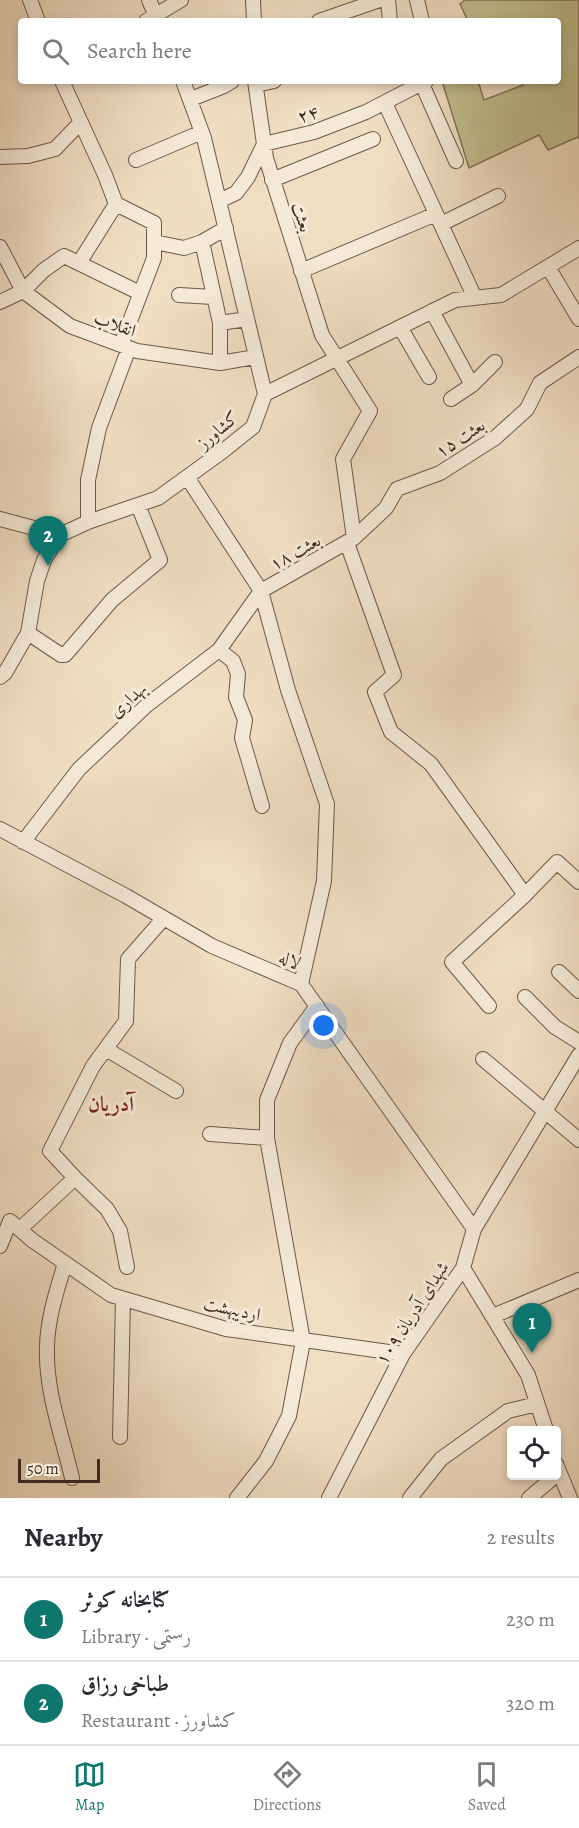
<!DOCTYPE html>
<meta charset="utf-8">
<style>
:root{--surface:#fff;--page:#f7f7f7;--text:#2b2b33;--muted:#7c7c81;--line:#e1e1e2;--accent:#0f766e}
body{margin:0;font-family:Alegreya,Amiri,serif;background:var(--page);color:var(--text)}
.controls{position:absolute;right:18px;bottom:18px;display:grid;overflow:hidden;border-radius:6px;box-shadow:0 3px 9px #0003}
.controls button{width:54px;height:54px;display:grid;place-items:center;padding:0;border:0;border-bottom:2px solid var(--line);background:var(--surface);color:var(--text);font:30px sans-serif}
.scale{position:absolute;left:18px;bottom:15px;width:82px;box-sizing:border-box;padding-left:6px;border:3px solid #402b1f;border-top:0;font-size:16px;line-height:21px;white-space:nowrap;color:#402b1f;-webkit-text-stroke:4px #f5ead8;paint-order:stroke}
.you{position:absolute;left:324px;top:1026px;width:21px;height:21px;margin:-15px;border:4px solid #fff;border-radius:50%;background:#1a73e8;box-shadow:0 0 0 9px #1a73e833}
.badge{display:grid;place-items:center;width:39px;height:39px;border-radius:50%;background:var(--accent);color:#fff;font-size:20px;font-weight:700}
.pin{position:absolute;translate:-50% -50px;filter:drop-shadow(0 2px 3px #0008)}
.pin::after{content:'';position:absolute;top:32px;width:21px;height:18px;background:inherit;clip-path:polygon(0 0,100% 0,50% 100%)}
.list{margin:0;padding:0;list-style:none}
h2{display:flex;justify-content:space-between;align-items:center;height:78px;margin:0;padding:0 24px;font-size:26px}
h2 small{font-size:20px;font-weight:400;color:var(--muted)}
.list li{display:grid;grid-template-columns:39px 1fr auto;gap:18px;align-items:center;box-sizing:border-box;height:84px;padding:0 24px;border-top:2px solid var(--line)}
.list b{display:block;font-size:22px;white-space:nowrap}
.list p{margin:0;font-size:20px;white-space:nowrap;color:var(--muted)}
.list em{font-size:20px;font-style:normal;color:var(--muted)}
.icon{flex:none;width:33px;height:33px;fill:none;stroke:currentColor;stroke-width:2;stroke-linecap:round;stroke-linejoin:round}
.map{position:relative;flex:none;width:579px;height:1498px;overflow:hidden}
.search{position:absolute;background:var(--surface);box-shadow:0 3px 9px #0003;left:18px;right:18px;top:18px;height:66px;display:flex;align-items:center;gap:15px;box-sizing:border-box;padding:0 21px;border-radius:6px;color:var(--muted);font-size:22px}
.sheet{height:246px;background:var(--surface)}
nav{display:flex;justify-content:space-around;align-items:center;box-sizing:border-box;height:84px;border-top:2px solid var(--line);background:var(--surface);font-size:16px;color:var(--muted)}
nav a{display:grid;justify-items:center;gap:3px}
nav .on{color:var(--accent)}
.map>svg:first-child{display:block}
</style>
<div class="map">
<svg width="579" height="1498" viewBox="0 0 579 1498">
<rect width="100%" height="100%" fill="#f0dec3"/>
<filter id="stains"><feTurbulence type="fractalNoise" baseFrequency=".00333" numOctaves="4"/><feColorMatrix values="0 0 0 0 .2 0 0 0 0 .09 0 0 0 0 .02 0 0 0 .5 -.17"/></filter>
<radialGradient id="worn" r=".72"><stop offset=".6" stop-color="#630" stop-opacity="0"/><stop offset="1" stop-color="#630" stop-opacity=".3"/></radialGradient>
<!-- green -->
<path fill="#c1bf8e" stroke="#807556" stroke-width="1.5" d="M465,0H579V139L578,137L548,150L539,135L469,168L442,81H478L484,100L523,85L522,81H558V21H468L460,4Z"/>
<g fill="none" stroke-linecap="round" stroke-linejoin="round">
<defs>
<path id="minor" d="M30,0L38,21
M149,0L158,21
M253,0L254,21
M388,0L390,21
M417,0L422,21
M146,21L181,0
M319,21L380,0
M62,81L105,175L116,204L154,223V258L121,345
M422,84L456,161
M256,85L274,81
M191,99L224,86L232,81
M385,103L475,298
M0,157L28,156L55,149L81,122
M136,160L202,132
M272,180L373,139
M219,201L236,193L248,177L264,144L314,132L366,112L426,81
M441,224L498,196
M154,242L184,248L202,242L226,228
M202,242L220,323V363
M0,247L23,291L70,326L137,351L220,363L256,357
M79,263L116,204
M548,267L579,319
M301,271L436,214
M179,295L213,297
M0,302L23,291L44,270L64,256L140,293
M432,311L472,385
M220,323L247,319
M400,327L429,377
M265,394L455,300L501,295L579,248
M451,399L472,385L495,362
M187,477L261,591L288,690L327,804L324,881L301,984
M0,519L60,535
M88,522V480L99,428L129,348
M354,538L386,508L397,489L440,473L495,438L527,409L540,383L579,357
M347,543L394,675L375,692L391,732L431,764L525,895L557,862L579,882
M28,633L61,655H65L112,600L160,560L138,505
M219,650L233,661L238,674L236,697L245,720L242,738L262,806
M0,677L5,673L28,633L37,581L44,560L60,535L88,522L158,498L223,451L253,427L265,394L204,138L183,81
M0,829L126,896L212,946L301,984L474,1229
M23,842L79,769L147,705L219,650L261,591L354,538L343,459L370,411L322,335L266,158L255,81
M559,972L579,991
M525,997L555,1027L579,1042
M489,1006L452,962L525,895
M106,1049L176,1091
M483,1059L579,1140
M210,1134L267,1138
M75,1178L50,1151L93,1066L126,1021L128,959L164,918
M10,1221L32,1240L111,1295L226,1329L403,1354
M20,1229L75,1178L107,1209L120,1231L127,1267
M0,1246L10,1221
M65,1263C57,1290 48,1317 47,1345C45,1390 62,1435 72,1478
M463,1268L528,1375L546,1430
M493,1316L579,1280
M120,1437L123,1299
M556,1464L570,1498
M237,1498L266,1461L289,1416L303,1341L267,1138V1100L290,1043L317,1006
M329,1498L403,1354L463,1268L474,1229L579,1055
M410,1498L441,1459L508,1411L537,1404
M529,1498L555,1476"/>
</defs>
<!-- minor casing -->
<use href="#minor" stroke="#6c5848" stroke-width="16"/>
<!-- minor -->
<use href="#minor" stroke="#f5ead8" stroke-width="14"/>
</g>
<g text-anchor="middle" stroke-width="6" stroke-linejoin="round" paint-order="stroke">
<!-- street labels -->
<g font-size="18" fill="#402b1f" stroke="#f5ead8">
<text transform="translate(308 114) rotate(-17)" y="6">۲۴</text>
<text transform="translate(302 217) rotate(72)" y="6">بعثت</text>
<text transform="translate(115 324) rotate(20)" y="6">انقلاب</text>
<text transform="translate(218 430) rotate(-40)" y="6">کشاورز</text>
<text transform="translate(460 438) rotate(-33)" y="6">بعثت ۱۵</text>
<text transform="translate(295 552) rotate(-29)" y="6">بعثت ۱۸</text>
<text transform="translate(128 700) rotate(-42)" y="6">بهداری</text>
<text transform="translate(290 960) rotate(23)" y="6">لاله</text>
<text transform="translate(232 1309) rotate(12)" y="6">اردیبهشت</text>
<text transform="translate(412 1313) rotate(-57)" y="6">شهدای آدریان ۱۰۹</text>
</g>
<!-- quarter labels -->
<g font-size="21" font-weight="bold" fill="#7a1f14" stroke="#f5ead8">
<text x="111" y="1111">آدریان</text>
</g>
</g>
<rect width="100%" height="100%" filter="url(#stains)"/>
<rect width="100%" height="100%" fill="url(#worn)"/>
</svg>
<div class="controls">
<button><svg class="icon" aria-label="locate" viewBox="0 0 24 24"><circle cx="12" cy="12" r="6"/><path d="M12 2v4M12 18v4M2 12h4M18 12h4"/></svg></button>
</div>
<div class="scale">50 m</div>
<div class="you"></div>
<div class="pin badge" style="left:532px;top:1353px">1</div>
<div class="pin badge" style="left:48px;top:566px">2</div>
<div class="search"><svg class="icon" aria-label="search" viewBox="0 0 24 24"><circle cx="10" cy="10" r="6"/><path d="M15 15l6 6"/></svg>Search here</div>
</div>
<section class="sheet">
<h2>Nearby<small>2 results</small></h2>
<ul class="list">
<li><span class="badge">1</span><div><b>کتابخانه کوثر</b><p>Library · رستمی</p></div><em>230 m</em></li>
<li><span class="badge">2</span><div><b>طباخی رزاق</b><p>Restaurant · کشاورز</p></div><em>320 m</em></li>
</ul>
</section>
<nav>
<a class="on"><svg class="icon" aria-label="map" viewBox="0 0 24 24"><path d="M3 6l6-2 6 2 6-2v14l-6 2-6-2-6 2zM9 4v14M15 6v14"/></svg>Map</a>
<a><svg class="icon" aria-label="directions" viewBox="0 0 24 24"><path d="M12 3l9 9-9 9-9-9zM9 14v-3h6M13 9l2 2-2 2"/></svg>Directions</a>
<a><svg class="icon" aria-label="saved" viewBox="0 0 24 24"><path d="M7 4h10v16l-5-4-5 4z"/></svg>Saved</a>
</nav>
